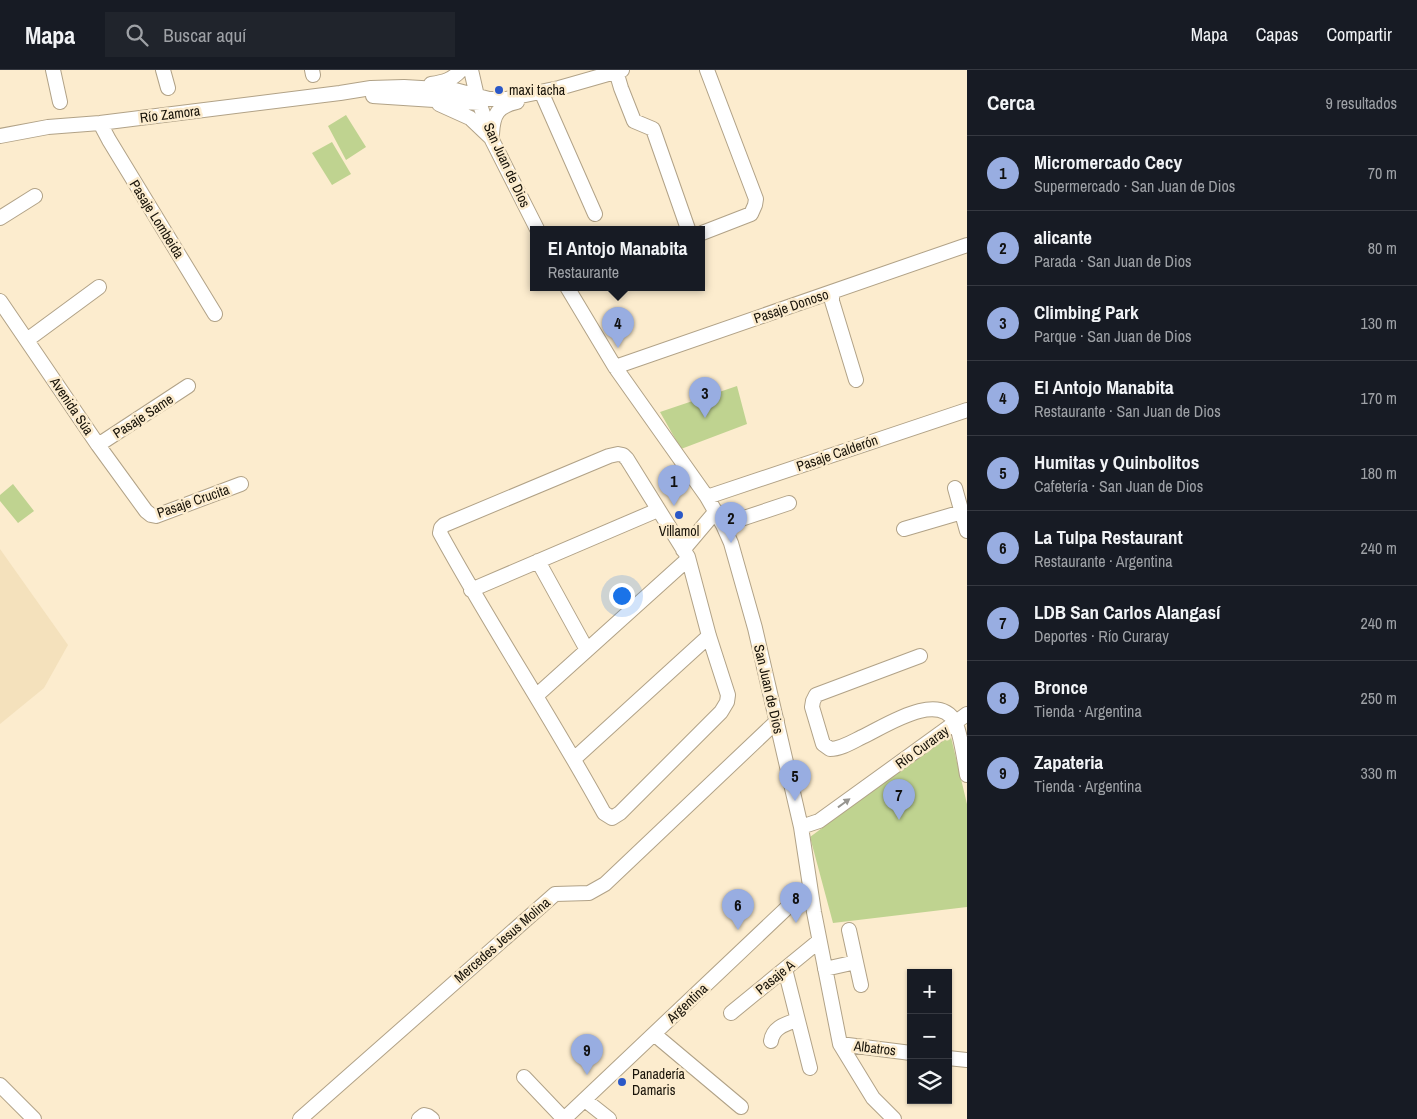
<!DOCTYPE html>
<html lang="es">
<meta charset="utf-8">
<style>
:root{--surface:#171b24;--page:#20242c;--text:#f1f3f6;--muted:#9ea1a6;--line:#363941;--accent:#98ade1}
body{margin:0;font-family:"Archivo Narrow",sans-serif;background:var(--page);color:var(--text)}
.controls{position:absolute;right:15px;bottom:15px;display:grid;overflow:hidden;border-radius:0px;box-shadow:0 1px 4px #0004}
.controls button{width:45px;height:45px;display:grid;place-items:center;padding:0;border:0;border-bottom:1px solid var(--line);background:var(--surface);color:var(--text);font:25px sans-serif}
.you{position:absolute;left:621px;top:525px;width:18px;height:18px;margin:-12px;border:4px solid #fff;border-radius:50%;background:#1a73e8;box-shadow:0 0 0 8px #1a73e833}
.badge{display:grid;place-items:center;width:32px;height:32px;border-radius:50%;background:var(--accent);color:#111;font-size:16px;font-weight:700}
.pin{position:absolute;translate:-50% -41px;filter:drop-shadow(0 1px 2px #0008)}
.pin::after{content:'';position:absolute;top:26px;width:18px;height:15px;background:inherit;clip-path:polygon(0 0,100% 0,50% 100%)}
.popup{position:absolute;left:530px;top:156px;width:175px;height:65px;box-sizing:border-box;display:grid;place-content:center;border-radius:0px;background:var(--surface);filter:drop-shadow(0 1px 4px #0005);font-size:16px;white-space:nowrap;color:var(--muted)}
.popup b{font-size:19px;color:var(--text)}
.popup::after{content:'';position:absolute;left:50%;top:100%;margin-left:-10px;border:10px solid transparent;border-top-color:var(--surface)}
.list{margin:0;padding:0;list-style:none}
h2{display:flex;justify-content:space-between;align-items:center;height:65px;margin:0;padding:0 20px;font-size:21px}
h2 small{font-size:16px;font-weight:400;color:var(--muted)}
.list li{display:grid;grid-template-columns:32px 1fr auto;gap:15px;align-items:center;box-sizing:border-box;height:75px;padding:0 20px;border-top:1px solid var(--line)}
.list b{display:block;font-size:19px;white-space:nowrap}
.list p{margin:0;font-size:16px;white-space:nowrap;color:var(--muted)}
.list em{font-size:16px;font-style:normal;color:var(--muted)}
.icon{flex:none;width:28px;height:28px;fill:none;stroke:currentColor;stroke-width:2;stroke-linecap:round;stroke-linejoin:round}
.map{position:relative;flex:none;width:967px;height:1049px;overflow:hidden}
header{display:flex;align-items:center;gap:30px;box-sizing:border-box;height:70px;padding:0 25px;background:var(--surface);border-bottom:1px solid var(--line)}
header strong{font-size:24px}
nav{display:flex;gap:28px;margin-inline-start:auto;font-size:18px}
.search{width:350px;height:45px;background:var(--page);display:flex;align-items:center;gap:12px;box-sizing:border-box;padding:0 18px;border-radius:0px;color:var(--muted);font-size:19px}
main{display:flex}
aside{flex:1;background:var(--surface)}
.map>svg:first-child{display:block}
</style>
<header>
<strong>Mapa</strong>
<div class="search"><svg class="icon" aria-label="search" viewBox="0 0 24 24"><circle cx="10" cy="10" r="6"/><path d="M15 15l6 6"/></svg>Buscar aquí</div>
<nav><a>Mapa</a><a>Capas</a><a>Compartir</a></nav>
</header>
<main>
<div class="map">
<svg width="967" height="1049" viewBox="0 0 967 1049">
<rect width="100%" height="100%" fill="#fcecce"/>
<!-- built -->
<path fill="#f4e1bc" d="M0,479L68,575L44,618L0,654Z"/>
<!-- green -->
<path fill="#bfd390" d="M346,45L366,77L346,90L328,56Z
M332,72L351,104L332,115L312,83Z
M737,316L747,354L681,379L660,342Z
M13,414L34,441L18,453L0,431V425Z
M950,663L967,734V837L833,853L810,767Z"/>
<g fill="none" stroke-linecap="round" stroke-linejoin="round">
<defs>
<path id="minor" d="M53,0L60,32
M163,0L168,18
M312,0L313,5
M471,0L477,26L492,70L537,159
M616,1L621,18L634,51L653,59L688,159
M431,14C444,12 452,10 461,0
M373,26L480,33
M543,26L595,144
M439,34L470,48L490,67
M100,53L109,70L215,244
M492,64C493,44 498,36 517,32
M0,66L48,57L100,53L340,23L371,18L404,17L455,20L489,29H506L559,18L622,0
M0,148L35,126
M702,163L751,144L755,135L756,129L707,0
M567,217L615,297L707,427L723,455L731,473L755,558L801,757L814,842L840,974L873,1028L894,1049
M832,222V231L856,310
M0,231L98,375L146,441L151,445L156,446L241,414
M27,270L99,217
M615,297L967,175
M98,375L188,316
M618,384L623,385L627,389L688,487L709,566L728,625L727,632L721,642L620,743L612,748L604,743C552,648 492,558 440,463L441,458L444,455L609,386Z
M955,418L967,461
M707,427L967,340
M723,455L789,433
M904,459L962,442
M683,480L716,441
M538,491L587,580
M471,520L658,440
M920,586L816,625L813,631L812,637L823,674L830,679C841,679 852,672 862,667C884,657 938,620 955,652C960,661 965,693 967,705
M536,626L688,489
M574,689L709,566
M801,757L819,751L967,644
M849,860L861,915
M785,899L810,998
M825,899L856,892
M731,943L819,871
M654,964L741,1037
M771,971C773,957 786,954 797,950
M840,974L911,983
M948,988L967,990
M524,1007L564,1049
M0,1015L34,1049
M585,1030L609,1049
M300,1049L555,824L589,823L605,814L777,651
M419,1049L424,1045L428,1046L432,1049
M564,1049L810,816"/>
</defs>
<!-- minor casing -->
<use href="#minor" stroke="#b1a287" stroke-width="16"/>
<!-- minor -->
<use href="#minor" stroke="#fff" stroke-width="14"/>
</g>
<!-- one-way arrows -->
<defs><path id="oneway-solid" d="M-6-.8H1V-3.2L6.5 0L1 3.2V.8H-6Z" transform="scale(1.25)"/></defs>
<use fill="#979590" href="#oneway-solid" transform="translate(844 733) rotate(-36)"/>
<!-- markers -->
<g fill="#2b58c7" stroke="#fcecce" stroke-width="2">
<circle cx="499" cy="20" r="5"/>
<circle cx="679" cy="445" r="5"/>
<circle cx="622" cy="1012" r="5"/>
</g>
<g text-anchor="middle" stroke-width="5" stroke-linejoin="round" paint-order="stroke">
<!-- poi labels -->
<g font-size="14" fill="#181309" stroke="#fcecce" text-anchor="start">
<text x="509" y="25">maxi tacha</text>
<text x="679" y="466" text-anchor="middle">Villamol</text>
<text x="632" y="1009">Panadería<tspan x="632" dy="16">Damaris</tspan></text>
</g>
<!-- street labels -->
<g font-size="14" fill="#181309" stroke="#fcecce">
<text transform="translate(170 44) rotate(-7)" y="5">Río Zamora</text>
<text transform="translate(507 95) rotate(65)" y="5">San Juan de Dios</text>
<text transform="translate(157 149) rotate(58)" y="5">Pasaje Lombeida</text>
<text transform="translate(791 236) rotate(-19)" y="5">Pasaje Donoso</text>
<text transform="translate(72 336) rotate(56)" y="5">Avenida Súa</text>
<text transform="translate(143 346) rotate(-33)" y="5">Pasaje Same</text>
<text transform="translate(837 383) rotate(-19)" y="5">Pasaje Calderón</text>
<text transform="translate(193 431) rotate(-19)" y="5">Pasaje Crucita</text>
<text transform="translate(769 619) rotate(77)" y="5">San Juan de Dios</text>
<text transform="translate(922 677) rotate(-36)" y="5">Río Curaray</text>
<text transform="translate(502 870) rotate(-41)" y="5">Mercedes Jesus Molina</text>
<text transform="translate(775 907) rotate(-39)" y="5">Pasaje A</text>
<text transform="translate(687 933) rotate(-43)" y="5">Argentina</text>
<text transform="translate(875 978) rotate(7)" y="5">Albatros</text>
</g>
</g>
</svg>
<div class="controls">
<button>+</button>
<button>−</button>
<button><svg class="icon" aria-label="layers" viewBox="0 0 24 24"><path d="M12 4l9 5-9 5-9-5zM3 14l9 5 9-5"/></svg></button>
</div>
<div class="you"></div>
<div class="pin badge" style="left:674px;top:436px">1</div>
<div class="pin badge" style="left:731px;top:473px">2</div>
<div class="pin badge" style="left:705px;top:348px">3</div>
<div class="pin badge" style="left:618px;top:278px">4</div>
<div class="popup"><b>El Antojo Manabita</b>Restaurante</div>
<div class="pin badge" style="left:795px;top:731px">5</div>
<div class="pin badge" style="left:738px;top:860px">6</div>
<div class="pin badge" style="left:899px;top:750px">7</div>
<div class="pin badge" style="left:796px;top:853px">8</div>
<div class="pin badge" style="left:587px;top:1005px">9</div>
</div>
<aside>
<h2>Cerca<small>9 resultados</small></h2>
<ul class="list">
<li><span class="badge">1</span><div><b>Micromercado Cecy</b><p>Supermercado · San Juan de Dios</p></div><em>70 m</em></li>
<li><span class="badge">2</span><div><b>alicante</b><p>Parada · San Juan de Dios</p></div><em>80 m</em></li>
<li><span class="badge">3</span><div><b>Climbing Park</b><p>Parque · San Juan de Dios</p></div><em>130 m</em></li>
<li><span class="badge">4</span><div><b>El Antojo Manabita</b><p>Restaurante · San Juan de Dios</p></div><em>170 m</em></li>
<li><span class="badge">5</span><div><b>Humitas y Quinbolitos</b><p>Cafetería · San Juan de Dios</p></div><em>180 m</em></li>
<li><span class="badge">6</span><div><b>La Tulpa Restaurant</b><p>Restaurante · Argentina</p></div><em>240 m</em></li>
<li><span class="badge">7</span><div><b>LDB San Carlos Alangasí</b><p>Deportes · Río Curaray</p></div><em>240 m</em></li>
<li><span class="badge">8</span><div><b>Bronce</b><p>Tienda · Argentina</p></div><em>250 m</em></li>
<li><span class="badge">9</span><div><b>Zapateria</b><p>Tienda · Argentina</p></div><em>330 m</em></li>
</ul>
</aside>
</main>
